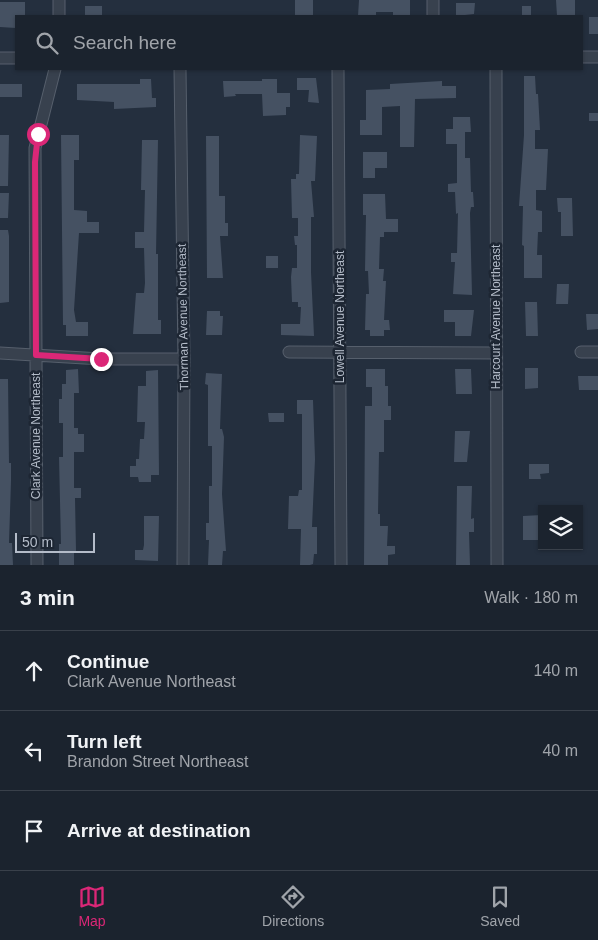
<!DOCTYPE html>
<meta charset="utf-8">
<style>
:root{--surface:#1b232e;--page:#282f3a;--text:#f1f3f6;--muted:#a0a4aa;--line:#39404a;--accent:#db2777}
body{margin:0;font-family:Helvetica,sans-serif;background:var(--page);color:var(--text)}
.controls{position:absolute;right:15px;bottom:15px;display:grid;overflow:hidden;border-radius:0px;box-shadow:0 1px 4px #0004}
.controls button{width:45px;height:45px;display:grid;place-items:center;padding:0;border:0;border-bottom:1px solid var(--line);background:var(--surface);color:var(--text);font:25px sans-serif}
.scale{position:absolute;left:15px;bottom:12px;width:80px;box-sizing:border-box;padding-left:5px;border:2px solid #b4bcc9;border-top:0;font-size:14px;line-height:18px;white-space:nowrap;color:#b4bcc9;-webkit-text-stroke:4px #1d2633;paint-order:stroke}
.stop{position:absolute;width:15px;height:15px;margin:-11px;border:4px solid #db2777;border-radius:50%;background:#fff}
.stop.end{background:#db2777;border-color:#fff;box-shadow:0 1px 5px #0008}
.list{margin:0;padding:0;list-style:none}
h2{display:flex;justify-content:space-between;align-items:center;height:65px;margin:0;padding:0 20px;font-size:21px}
h2 small{font-size:16px;font-weight:400;color:var(--muted)}
.list li{display:grid;grid-template-columns:32px 1fr auto;gap:15px;align-items:center;box-sizing:border-box;height:80px;padding:0 20px;border-top:1px solid var(--line)}
.list b{display:block;font-size:19px;white-space:nowrap}
.list p{margin:0;font-size:16px;white-space:nowrap;color:var(--muted)}
.list em{font-size:16px;font-style:normal;color:var(--muted)}
.icon{flex:none;width:28px;height:28px;fill:none;stroke:currentColor;stroke-width:2;stroke-linecap:round;stroke-linejoin:round}
.map{position:relative;flex:none;width:598px;height:565px;overflow:hidden}
.search{position:absolute;background:var(--surface);box-shadow:0 1px 4px #0004;left:15px;right:15px;top:15px;height:55px;display:flex;align-items:center;gap:12px;box-sizing:border-box;padding:0 18px;border-radius:0px;color:var(--muted);font-size:19px}
.sheet{height:305px;background:var(--surface)}
nav{display:flex;justify-content:space-around;align-items:center;box-sizing:border-box;height:70px;border-top:1px solid var(--line);background:var(--surface);font-size:14px;color:var(--muted)}
nav a{display:grid;justify-items:center;gap:2px}
nav .on{color:var(--accent)}
.map>svg:first-child{display:block}
</style>
<div class="map">
<svg width="598" height="565" viewBox="0 0 598 565">
<rect width="100%" height="100%" fill="#242f3e"/>
<!-- building -->
<path fill="#455162" d="M295,0H313V16L295,15Z
M359,0H410V16H393V12H376V16H358Z
M556,0H575V16H557Z
M0,2H25V16H16V28L0,27Z
M456,3H475L474,14L456,16Z
M85,6H102V16H85Z
M522,6H531V16H522Z
M589,17H598V34H589Z
M524,76H535L536,94H538L540,130H535V149H548L546,190H536V210L542,211V232H538L537,255H542V278H524V246L522,245L523,206H519L524,135Z
M297,78H316L319,103L308,102L309,90H297Z
M140,79H151L152,98H156V107L114,109V102L77,100V84H140Z
M262,79H277V93H290V107H286V115L263,116L262,94H235L236,96L224,97L223,81H262Z
M442,81V86H456V98L415,99L414,147H400V106L382,107V135H360V120H366V90L390,89V84Z
M0,84H22V97H0Z
M589,113H598V121H589Z
M453,117H470L471,132H465V158H470L471,192H473L474,207H471L470,213L472,295L453,294L455,262H451V253H457L458,213L456,214L455,192H448V184L457,183V144H446V129H453Z
M0,135H9L8,186H0Z
M61,135H79V160H74V210L87,211V222H99V233H79L74,310L76,322H88V336H66V325H63Z
M300,135L317,136L315,181H311L314,217H311V272L314,336L281,335V324H300L301,307H298V302H292L291,277L292,268H297V245H295L294,236H298V218H292L291,179H296V174H299Z
M206,136H219V196H225V223H228V236H220L223,278H207Z
M142,140H158L156,254H158V320H161V334H133L136,293H144L145,283L144,248H135V232H144L145,190H141Z
M363,152H387V168H375V178H363Z
M0,193H9L8,218H0Z
M363,194H385L386,219H398V232H384V237H380L379,269H384L383,281H386L384,320H389L390,330H384V336H370V330H365L366,294H369L368,271H365L366,215H363Z
M557,198H572L573,236H561V212H558Z
M0,230H8L9,236V302L0,303Z
M266,256H278V268H266Z
M557,284H569L568,304H556Z
M525,302H537L538,336H526Z
M444,310H474L471,336H455V322H444Z
M207,311H220V316H223L222,335H206Z
M586,314H598V329L587,330Z
M525,368H538V388L525,389Z
M78,369L79,393H74V428H78V434H84V452H74V488H81V498H75L76,551H74V565H59V544H61L59,457H63V423H59V399H62V384H66V370Z
M366,369H385V386H388V406H391V420H384V452H379L378,514H380V526H388L387,546H395V554L388,555V565H364L365,406H372V387H366Z
M455,369H471L472,394H456Z
M158,370L159,475H151V482H139L138,477H130V466H136V459H139L140,439H144L145,422H137L138,386H146V371Z
M206,373L222,374L220,429H222L224,437L222,494L226,551H223L222,565H208L209,540H206V523H209V486H212V446H208V385L205,384Z
M578,376H598V390H579Z
M0,379H8L9,463H11V481L9,543H12L13,565H0Z
M297,400H313L315,459L312,527H317V554H314L313,564L310,565H300L301,529H288L289,496H298L299,490H302V414H297Z
M268,413H284V422H269Z
M455,431H470L467,462H454Z
M529,464H549V473L540,474L541,479H529Z
M457,486H472L471,519L474,518V532H469L470,565H456Z
M542,515V540H523V516Z
M144,516H159L158,561L135,560V550H143L144,545Z"/>
<g fill="none" stroke-linecap="round" stroke-linejoin="round">
<defs>
<path id="minor" d="M433,0V16
M59,16V0
M582,57H598
M0,58H16
M180,69L184,359L183,565
M338,69L341,565
M496,69L497,565
M289,352L496,353
M581,352H598
M0,353L101,359H184
M37,565L35,148L55,69"/>
</defs>
<!-- minor casing -->
<use href="#minor" stroke="#565f6c" stroke-width="13"/>
<!-- minor -->
<use href="#minor" stroke="#38414e" stroke-width="11"/>
</g>
<g fill="none" stroke-linecap="round" stroke-linejoin="round">
<!-- route -->
<path stroke="#db2777" stroke-width="6" d="M38,134L35,162L36,355L101,359"/>
</g>
<g text-anchor="middle" stroke-width="5" stroke-linejoin="round" paint-order="stroke">
<!-- street labels -->
<g font-size="12" fill="#b4bcc9" stroke="#1d2633">
<text transform="translate(183 317) rotate(-91)" y="4">Thorman Avenue Northeast</text>
<text transform="translate(340 317) rotate(-90)" y="4">Lowell Avenue Northeast</text>
<text transform="translate(496 317) rotate(-90)" y="4">Harcourt Avenue Northeast</text>
<text transform="translate(36 436) rotate(-90)" y="4">Clark Avenue Northeast</text>
</g>
</g>
</svg>
<div class="controls">
<button><svg class="icon" aria-label="layers" viewBox="0 0 24 24"><path d="M12 4l9 5-9 5-9-5zM3 14l9 5 9-5"/></svg></button>
</div>
<div class="scale">50 m</div>
<div class="stop" style="left:38px;top:134px"></div>
<div class="stop end" style="left:101px;top:359px"></div>
<div class="search"><svg class="icon" aria-label="search" viewBox="0 0 24 24"><circle cx="10" cy="10" r="6"/><path d="M15 15l6 6"/></svg>Search here</div>
</div>
<section class="sheet">
<h2>3 min<small>Walk · 180 m</small></h2>
<ul class="list">
<li><svg class="icon" aria-label="ahead" viewBox="0 0 24 24"><path d="M12 20V5M6 11l6-6 6 6"/></svg><div><b>Continue</b><p>Clark Avenue Northeast</p></div><em>140 m</em></li>
<li><svg class="icon" aria-label="left" viewBox="0 0 24 24"><path d="M17 20v-9H6M10 6l-5 5 5 5"/></svg><div><b>Turn left</b><p>Brandon Street Northeast</p></div><em>40 m</em></li>
<li><svg class="icon" aria-label="arrive" viewBox="0 0 24 24"><path d="M6 21V4h12l-3 4 3 4H6"/></svg><div><b>Arrive at destination</b></div></li>
</ul>
</section>
<nav>
<a class="on"><svg class="icon" aria-label="map" viewBox="0 0 24 24"><path d="M3 6l6-2 6 2 6-2v14l-6 2-6-2-6 2zM9 4v14M15 6v14"/></svg>Map</a>
<a><svg class="icon" aria-label="directions" viewBox="0 0 24 24"><path d="M12 3l9 9-9 9-9-9zM9 14v-3h6M13 9l2 2-2 2"/></svg>Directions</a>
<a><svg class="icon" aria-label="saved" viewBox="0 0 24 24"><path d="M7 4h10v16l-5-4-5 4z"/></svg>Saved</a>
</nav>
